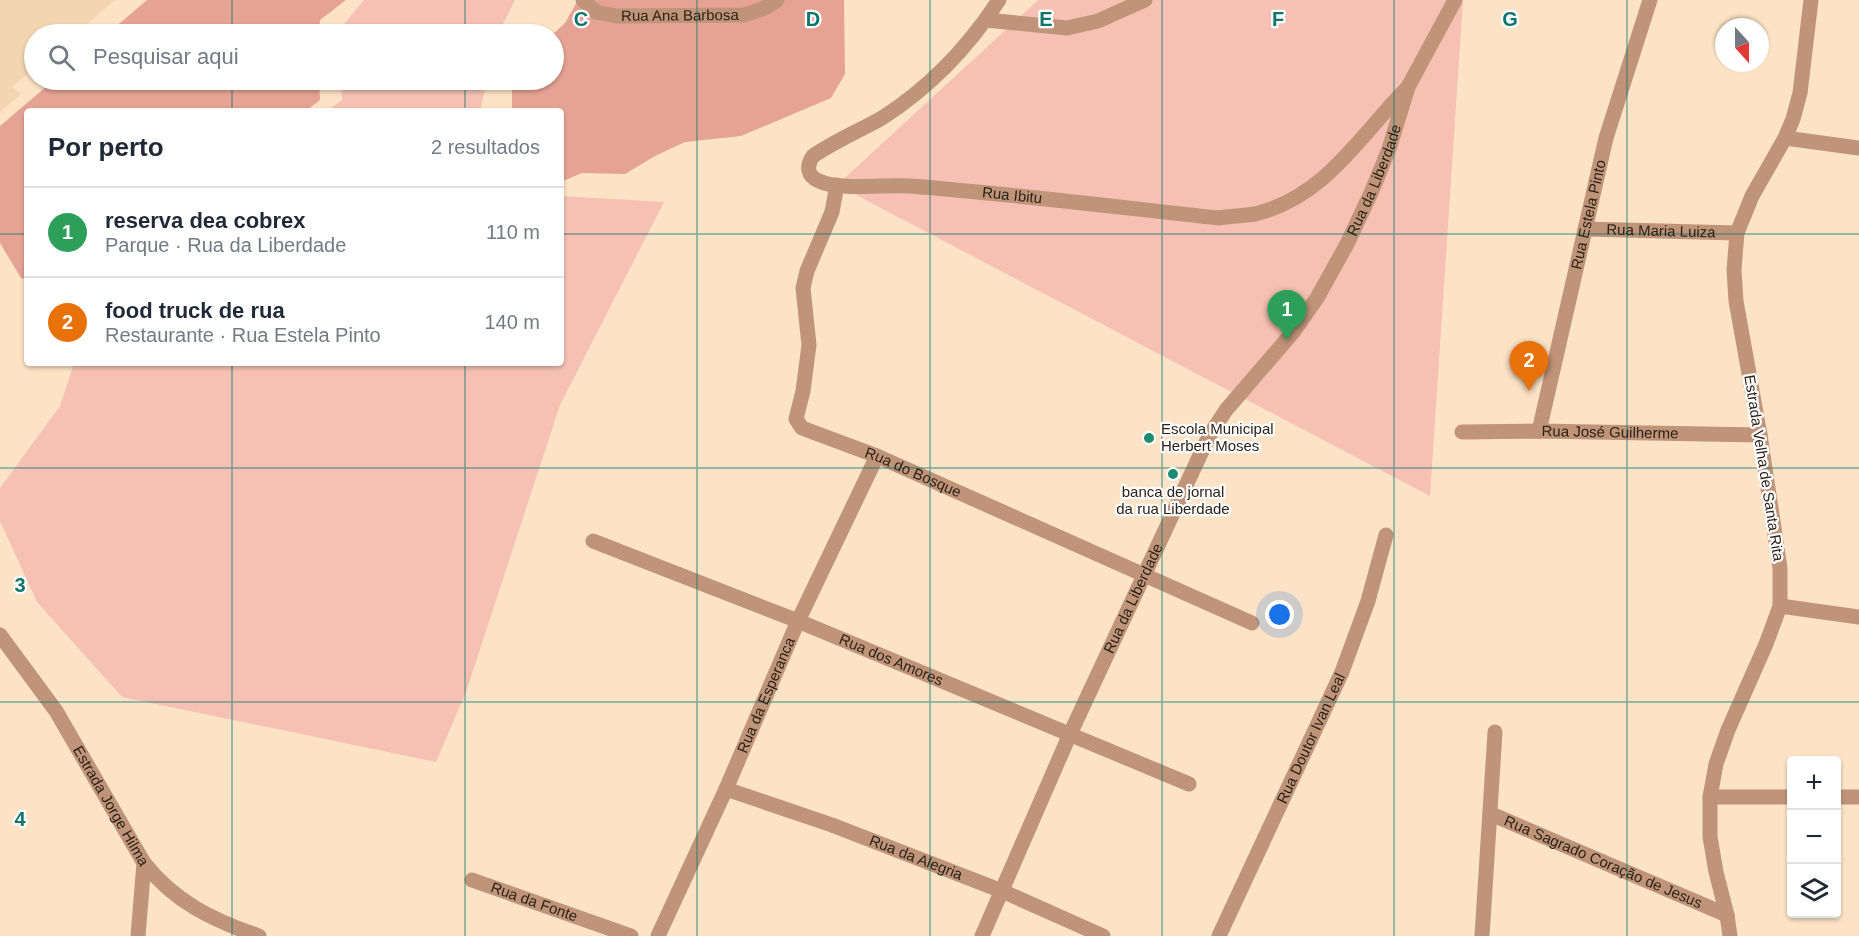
<!DOCTYPE html>
<html lang="pt">
<meta charset="utf-8">
<style>
:root{--surface:#fff;--page:#f2f2f3;--text:#1f2937;--muted:#747a83;--line:#e0e1e3;--accent:#7c3aed}
body{margin:0;font-family:Helvetica,sans-serif;background:var(--page);color:var(--text)}
.controls{position:absolute;right:18px;bottom:18px;display:grid;overflow:hidden;border-radius:6px;box-shadow:0 2px 4px #0004}
.controls button{width:54px;height:54px;display:grid;place-items:center;padding:0;border:0;border-bottom:2px solid var(--line);background:var(--surface);color:var(--text);font:30px sans-serif}
.compass{position:absolute;left:1715px;top:18px;width:54px;height:54px;border-radius:50%;background:var(--surface);box-shadow:0 2px 4px #0004;rotate:159deg}
.you{position:absolute;left:1280px;top:615px;width:21px;height:21px;margin:-15px;border:4px solid #fff;border-radius:50%;background:#1a73e8;box-shadow:0 0 0 9px #1a73e833}
.badge{display:grid;place-items:center;width:39px;height:39px;border-radius:50%;background:var(--accent);color:#fff;font-size:20px;font-weight:700}
.pin{position:absolute;translate:-50% -50px;filter:drop-shadow(0 2px 3px #0008)}
.pin::after{content:'';position:absolute;top:32px;width:21px;height:18px;background:inherit;clip-path:polygon(0 0,100% 0,50% 100%)}
.list{margin:0;padding:0;list-style:none}
h2{display:flex;justify-content:space-between;align-items:center;height:78px;margin:0;padding:0 24px;font-size:26px}
h2 small{font-size:20px;font-weight:400;color:var(--muted)}
.list li{display:grid;grid-template-columns:39px 1fr auto;gap:18px;align-items:center;box-sizing:border-box;height:90px;padding:0 24px;border-top:2px solid var(--line)}
.list b{display:block;font-size:22px;white-space:nowrap}
.list p{margin:0;font-size:20px;white-space:nowrap;color:var(--muted)}
.list em{font-size:20px;font-style:normal;color:var(--muted)}
.icon{flex:none;width:33px;height:33px;fill:none;stroke:currentColor;stroke-width:2;stroke-linecap:round;stroke-linejoin:round}
.map{position:relative;flex:none;width:1859px;height:936px;overflow:hidden}
.search{position:absolute;background:var(--surface);box-shadow:0 2px 4px #0004;left:24px;top:24px;width:540px;height:66px;display:flex;align-items:center;gap:15px;box-sizing:border-box;padding:0 21px;border-radius:33px;color:var(--muted);font-size:22px}
.panel{position:absolute;background:var(--surface);box-shadow:0 2px 4px #0004;left:24px;top:108px;width:540px;height:258px;border-radius:6px}
.map>svg:first-child{display:block}
</style>
<div class="map">
<svg width="1859" height="936" viewBox="0 0 1859 936">
<rect width="100%" height="100%" fill="#fce3c5"/>
<!-- built -->
<path fill="#f3d5b1" d="M0,0H115L75,34H34V68L12,87L21,94L0,112Z"/>
<!-- green -->
<path fill="#f6c1b4" d="M364,0H515L498,34H340V29Z
M1038,0H1463L1430,496L837,185Z
M341,80H487L480,111H327L342,100Z
M561,196L664,202L560,405L466,692L436,762L122,697L37,602L0,521V488L60,406L74,363H561Z"/>
<!-- forest -->
<path fill="#e6a393" d="M147,0H346L320,20L319,34H107Z
M578,0H844L845,74L831,98L741,136L685,142L655,156L625,174L582,173L561,182V111H510L512,108V80H554L553,34L565,23Z
M54,80H319L320,100L306,111H27V280L21,278L0,243V126Z"/>
<g fill="none" stroke-linecap="round" stroke-linejoin="round">
<!-- minor -->
<g stroke="#bf9479" stroke-width="15">
<path id="s1" d="M583,0L596,12L616,16L744,15L765,8L777,0"/>
<path id="s2" d="M999,0C969,46 929,88 882,118C859,131 835,141 813,156C806,166 807,176 819,181C839,191 887,184 910,186C1013,194 1116,207 1218,218C1230,216 1243,216 1255,214C1326,197 1361,134 1408,87"/>
<path d="M986,20L1067,28L1098,21L1145,0"/>
<path d="M1785,138L1859,148"/>
<path id="s3" d="M837,185L832,212L807,271L803,288L809,345L803,391L796,419L802,428L877,456L1252,623"/>
<path id="s4" d="M1585,229L1737,233"/>
<path id="s5" d="M1539,431L1606,138L1650,0"/>
<path id="s6" d="M1462,432L1539,431L1760,435"/>
<path id="s7" d="M593,541L798,621L1189,784"/>
<path d="M1780,606L1859,617"/>
<path id="s8" d="M0,635L56,711L144,863C175,902 212,920 259,936"/>
<path id="s9" d="M726,789L832,825L1002,891L1103,936"/>
<path d="M1710,797H1792"/>
<path d="M1836,797H1859"/>
<path id="s10" d="M1491,814L1727,915"/>
<path id="s11" d="M472,880L631,936"/>
<path d="M138,936L144,863"/>
<path id="s12" d="M658,936L726,789L798,621L877,456"/>
<path id="s13" d="M982,936L1070,734L1209,436L1226,410L1294,331L1317,298L1347,244L1371,193L1389,149L1408,87L1455,0"/>
<path id="s14" d="M1219,936L1342,672L1368,601L1386,535"/>
<path d="M1482,936L1495,732"/>
<path d="M1730,936L1727,915L1716,872L1710,837V797L1716,764L1728,730L1766,644L1780,606V568L1760,435L1736,301L1734,270L1737,233L1752,196L1785,138L1793,119L1800,93L1811,0"/>
</g>
</g>
<!-- grid -->
<path fill="none" stroke="#0f766e" stroke-width="1.5" stroke-opacity="0.55" d="M232,0V34M465,0V34M697,0V936M930,0V936M1162,0V936M1394,0V936M1627,0V936M232,80V111M465,80V111M0,234H27M561,234H1859M232,363V936M465,363V936M0,468H1859M0,702H1859"/>
<!-- markers -->
<g fill="#1b8c6d" stroke="#fff" stroke-width="2">
<circle cx="1149" cy="438" r="6"/>
<circle cx="1173" cy="474" r="6"/>
</g>
<g text-anchor="middle" stroke-width="4.5" stroke-linejoin="round" paint-order="stroke">
<!-- street labels -->
<g font-size="15" fill="#2c2318" stroke="#fff">
<text dy="5" stroke="none"><textPath href="#s1" startOffset="102">Rua Ana Barbosa</textPath></text>
<text dy="5" stroke="none"><textPath href="#s13" startOffset="856">Rua da Liberdade</textPath></text>
<text dy="5" stroke="none"><textPath href="#s2" startOffset="471">Rua Ibitu</textPath></text>
<text dy="5" stroke="none"><textPath href="#s5" startOffset="222">Rua Estela Pinto</textPath></text>
<text dy="5" stroke="none"><textPath href="#s4" startOffset="76">Rua Maria Luiza</textPath></text>
<text dy="5" stroke="none"><textPath href="#s6" startOffset="148">Rua José Guilherme</textPath></text>
<text transform="translate(1764 468) rotate(81)" y="5">Estrada Velha de Santa Rita</text>
<text dy="5" stroke="none"><textPath href="#s3" startOffset="372">Rua do Bosque</textPath></text>
<text dy="5" stroke="none"><textPath href="#s13" startOffset="370">Rua da Liberdade</textPath></text>
<text dy="5" stroke="none"><textPath href="#s7" startOffset="321">Rua dos Amores</textPath></text>
<text dy="5" stroke="none"><textPath href="#s12" startOffset="264">Rua da Esperanca</textPath></text>
<text dy="5" stroke="none"><textPath href="#s14" startOffset="218">Rua Doutor Ivan Leal</textPath></text>
<text dy="5" stroke="none"><textPath href="#s8" startOffset="204">Estrada Jorge Hilma</textPath></text>
<text dy="5" stroke="none"><textPath href="#s9" startOffset="202">Rua da Alegria</textPath></text>
<text dy="5" stroke="none"><textPath href="#s10" startOffset="122">Rua Sagrado Coração de Jesus</textPath></text>
<text dy="5" stroke="none"><textPath href="#s11" startOffset="66">Rua da Fonte</textPath></text>
</g>
<!-- poi labels -->
<g font-size="15" fill="#2c2318" stroke="#fff" text-anchor="start">
<text x="1161" y="434">Escola Municipal<tspan x="1161" dy="17">Herbert Moses</tspan></text>
<text x="1173" y="497" text-anchor="middle">banca de jornal<tspan x="1173" dy="17">da rua Liberdade</tspan></text>
</g>
</g>
<g font-size="20" text-anchor="middle" font-weight="bold" fill="#0f766e" stroke="#fff" stroke-width="4.5" stroke-linejoin="round" paint-order="stroke">
<text x="581" y="26">C</text>
<text x="813" y="26">D</text>
<text x="1046" y="26">E</text>
<text x="1278" y="26">F</text>
<text x="1510" y="26">G</text>
<text x="20" y="592">3</text>
<text x="20" y="826">4</text>
</g>
</svg>
<div class="controls">
<button>+</button>
<button>−</button>
<button><svg class="icon" aria-label="layers" viewBox="0 0 24 24"><path d="M12 4l9 5-9 5-9-5zM3 14l9 5 9-5"/></svg></button>
</div>
<svg class="compass" viewBox="-18 -18 36 36"><path d="M0-13l5 13h-10z" fill="#e53935"/><path d="M0 13l5-13h-10z" fill="#747a83"/></svg>
<div class="you"></div>
<div class="pin badge" style="left:1287px;top:340px;background:#2e9e5b">1</div>
<div class="pin badge" style="left:1529px;top:391px;background:#e8710a">2</div>
<div class="search"><svg class="icon" aria-label="search" viewBox="0 0 24 24"><circle cx="10" cy="10" r="6"/><path d="M15 15l6 6"/></svg>Pesquisar aqui</div>
<section class="panel">
<h2>Por perto<small>2 resultados</small></h2>
<ul class="list">
<li><span class="badge" style="background:#2e9e5b">1</span><div><b>reserva dea cobrex</b><p>Parque · Rua da Liberdade</p></div><em>110 m</em></li>
<li><span class="badge" style="background:#e8710a">2</span><div><b>food truck de rua</b><p>Restaurante · Rua Estela Pinto</p></div><em>140 m</em></li>
</ul>
</section>
</div>
